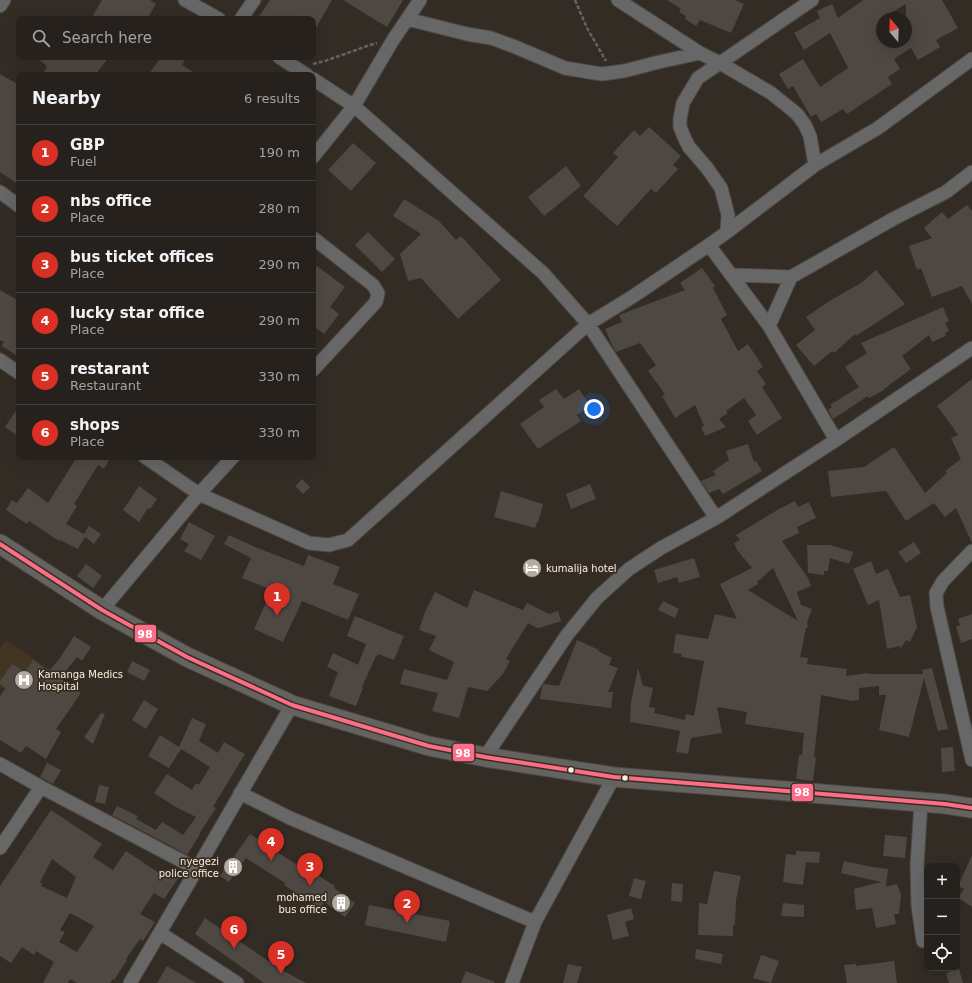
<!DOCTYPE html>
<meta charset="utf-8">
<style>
:root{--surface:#26211c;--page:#322e29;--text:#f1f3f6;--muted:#a4a3a3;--line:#423e3b;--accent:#d93025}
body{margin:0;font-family:"DejaVu Sans",sans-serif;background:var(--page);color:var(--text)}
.controls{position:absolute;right:12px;bottom:12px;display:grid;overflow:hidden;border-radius:8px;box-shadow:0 4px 16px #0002}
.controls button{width:36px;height:36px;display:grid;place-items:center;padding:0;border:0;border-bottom:1px solid var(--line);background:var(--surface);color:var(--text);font:20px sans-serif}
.compass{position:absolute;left:876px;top:12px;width:36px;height:36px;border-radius:50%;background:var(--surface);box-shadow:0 4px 16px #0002;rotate:341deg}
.you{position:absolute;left:594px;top:409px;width:14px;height:14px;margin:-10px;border:3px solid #fff;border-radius:50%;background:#1a73e8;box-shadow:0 0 0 6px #1a73e833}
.badge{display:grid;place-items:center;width:26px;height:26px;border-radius:50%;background:var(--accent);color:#fff;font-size:13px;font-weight:700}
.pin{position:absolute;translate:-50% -33px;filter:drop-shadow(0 1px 2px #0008)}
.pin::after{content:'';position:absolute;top:21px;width:14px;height:12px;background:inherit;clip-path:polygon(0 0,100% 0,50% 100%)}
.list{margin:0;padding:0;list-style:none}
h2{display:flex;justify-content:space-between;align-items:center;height:52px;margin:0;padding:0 16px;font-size:17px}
h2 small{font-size:13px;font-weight:400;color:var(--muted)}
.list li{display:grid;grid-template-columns:26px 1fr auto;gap:12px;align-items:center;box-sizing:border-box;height:56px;padding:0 16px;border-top:1px solid var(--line)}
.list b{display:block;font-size:15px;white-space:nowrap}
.list p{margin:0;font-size:13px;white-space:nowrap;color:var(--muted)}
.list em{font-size:13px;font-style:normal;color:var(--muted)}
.icon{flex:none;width:22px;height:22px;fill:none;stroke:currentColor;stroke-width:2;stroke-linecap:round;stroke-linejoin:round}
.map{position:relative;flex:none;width:972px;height:983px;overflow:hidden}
.search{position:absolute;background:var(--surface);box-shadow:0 4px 16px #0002;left:16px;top:16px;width:300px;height:44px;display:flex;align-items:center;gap:10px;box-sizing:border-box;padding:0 14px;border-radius:8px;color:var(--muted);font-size:15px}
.panel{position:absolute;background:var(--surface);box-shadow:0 4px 16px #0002;left:16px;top:72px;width:300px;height:388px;border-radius:8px}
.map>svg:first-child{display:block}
</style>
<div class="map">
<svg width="972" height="983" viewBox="0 0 972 983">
<rect width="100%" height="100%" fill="#322c25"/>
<!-- built -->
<path fill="#423422" d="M6,640L54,672L29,707L0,687V648Z"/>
<!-- building -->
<path fill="#4e4843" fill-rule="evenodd" d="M102,0H150L156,4L147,19H91Z
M270,0H332L313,33V19H257Z
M343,0H403L387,27Z
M667,0H735L744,4L731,33L700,20L696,26L685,19L686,16L679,12L681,9Z
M863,0H942L958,28L936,40L940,47L918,60L911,48L894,59L900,69L888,77L892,84L847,114L843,109L821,122L816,114L811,117L793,86L788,89L779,74L803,59L820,87L848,68L830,33L804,50L794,33L820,18L817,11L832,4L838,18ZM906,4V42H882V18Z
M35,57H109L95,75H42L47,67L45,65V64Z
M161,57H187L182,65L198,75H148Z
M0,74L19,85V185L0,172Z
M649,127L681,156L673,165L678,169L656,193L651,189L617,226L583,196L618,157L613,153L634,130L640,136Z
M353,143L376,163L351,191L328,170Z
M566,166L581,186L544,216L528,197Z
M404,199L439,221L456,240L461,236L501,280L458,319L421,278L408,281L400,254L421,234L393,216Z
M967,205L972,211V304L962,286L932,297L921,268L917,270L909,246L932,238L924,228L942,212L948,219Z
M368,232L395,259L382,272L355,245Z
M317,266L345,287L330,307L339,314L324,334L313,326V271Z
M702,268L715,286L713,288L727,315L721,319L738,351L748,344L763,367L757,371L766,384L762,387L782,418L757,435L748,421L756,415L744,398L726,411L728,413L719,419L726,427L705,436L701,427L704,426L695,405L675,418L662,396L665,394L648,371L656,365L640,343L616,352L613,347L605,329L622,322L619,315L685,290L680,283Z
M876,270L905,304L856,336L855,334L834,353L832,351L814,366L796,345L815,330L806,317L831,300L861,283Z
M0,290L19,301V357L2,346L4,342L0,340Z
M943,307L949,321L945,323L949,331L945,333L946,336L932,342L929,335L902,356L911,369L884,389V390L869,398L868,396L833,419L828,410L832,407L830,405L859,387L845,367L867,353L861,343Z
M972,379V543L956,508L945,517L934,503L906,521L886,491L831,497L828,471L864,467L894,447L925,493L947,473L945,471L961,459L951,438L958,435L954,430H955L937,406Z
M556,389L564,399L579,389L590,406L577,415L581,421L538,449L520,424L544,407L539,400Z
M19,406V437L5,427Z
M748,444L754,462L756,461L762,471L723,494L719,489L709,493L701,481L716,475L713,471L729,460L726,451Z
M77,457H104L109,460L104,469L98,465L74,504L77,506L66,524L84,534L89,526L101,534L94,544L85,537L78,549L60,540L59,541L29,521L27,524L6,510L12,500L17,503L28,488L48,503Z
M302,479L310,487L303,494L295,486Z
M590,484L596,499L571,509L566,494Z
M139,486L157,499L150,509L148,508L139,522L123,510Z
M501,491L543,504L538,522H537L535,528L494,517Z
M795,501L798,507L809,502L816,518L797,527L799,533L782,541L808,578L811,586L797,592L801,605L812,609L807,623L808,627L806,628L800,657L808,658L807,664L847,669L846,676L868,673V674H923L922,670L932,668L948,729L938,731L924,678L909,737L879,730L886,695H879V686L859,688V700L852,701L821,695L814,757H816L813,781L796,779L799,755H802L804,733L745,724L747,712L717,707L722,733L691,738L688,754L676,752L680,731L654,726L630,722L631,702L638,668L643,686L653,688L649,707L655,708L654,713L685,720L686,714L694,716L704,661L681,657L682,654L673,653L676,634L708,639L715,614L737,619L720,584L752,568L737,550L734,543L740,540L736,535L779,509ZM773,568L798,621L748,590L758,584L757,582Z
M189,522L215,536L201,560L184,551L189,544L180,539Z
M229,535L255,547L304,566L308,555L340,567L333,584L359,594L348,620L302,601L283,642L254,629L272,590L242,578L251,558L224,544Z
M914,542L921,553L906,563L898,552Z
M807,545H830L853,552L849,564L830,558L828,571H824V575L808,573Z
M694,558L700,577L679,583L677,577L658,583L654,570Z
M871,561L876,574L888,569L900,597L910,595L917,627L910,642L906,640L901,648L899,646L887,649L879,600L868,605L853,569Z
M86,564L102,576L93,588L77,576Z
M474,590L523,610L527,603L549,614L558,611L561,621L539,628H537L528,623L506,659L510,661L503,674L487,691L468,687L459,718L432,711L438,693L400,684L404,669L447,680L454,662L429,650L436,636L419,630L425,612L435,592L467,608Z
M663,601L679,609L675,618L658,610Z
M972,614V639L961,643L956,627L960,625L958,619Z
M355,616L404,636L394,660L378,654L377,657L376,656L362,687L363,688L356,706L329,696L338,672L327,667L333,653L358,665L366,644L347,636Z
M74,636L91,647L82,661L77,657L60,678L81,693L56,729L61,732L46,759L26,746L21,753L0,740V696L6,688L0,684V681L12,664L25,672L33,660L49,671L60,658Z
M577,640L599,650L598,651L612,658L609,665L618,668L608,692H613L611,708L540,699L542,687L544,684L559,686Z
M132,661L150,670L144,681L127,672Z
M144,700L158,709L146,729L132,720Z
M101,713L105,714L93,744L84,737Z
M192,718L206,724L199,741L218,753L224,742L245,754L213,807L216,808L199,834H200L187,855L173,847L112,815L117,806L138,816L136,819L156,830L162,822L183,835L196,817L174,806L154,793L167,774L192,790L196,783L199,785L210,767L181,749L169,768L148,756L160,735L179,747Z
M953,747L955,771L942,772L941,748Z
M47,763L61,770L53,784L40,777Z
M99,785L109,787L105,804L95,802Z
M51,810L102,844L93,857L113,870L126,851L165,877L170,869L180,876L164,899L154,893L140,914L155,922L143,941L140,939L126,959L127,960L114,980L113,979L110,983H77L70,979L68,983H43L54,962L36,951L34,955L22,947L11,963L0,956V886ZM52,859L76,877L67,898L41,886L42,884L40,882ZM70,913L94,926L77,952L59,942L65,932L60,930Z
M250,834L297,865L299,863L335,886L334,888L355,903L345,917L324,902L320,909L284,885L285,883L246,858L229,882L220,876Z
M885,835L907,837L905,858L883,856Z
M796,851L820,852L819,863L806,862L803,885L783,882L786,854L796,855Z
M972,855V907L958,898L964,889L958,886Z
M844,861L867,866L888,869L886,887L897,884L901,895L899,914H894L896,924L876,928L872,908L856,910L854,889L881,882L841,873Z
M714,871L741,876L736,900L735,925H733V936L698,935L699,903L707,904Z
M634,878L646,881L641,899L629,896Z
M672,883L683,884L682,902L671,901Z
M783,903L804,905V917L781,916Z
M369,905L450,921L446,942L365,925Z
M631,908L634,919L625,922L629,936L613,940L607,915Z
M205,918L273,964V965L306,983H264L195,934Z
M696,949L723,954L721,964L695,959Z
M761,955L779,961L771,983L753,978Z
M894,961L897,983H847L844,965L856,964V966Z
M568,964L582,967L577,983H563Z
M167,966L196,983H157Z
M959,969L963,983H949L946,973Z
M466,971L495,982L494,983H461Z"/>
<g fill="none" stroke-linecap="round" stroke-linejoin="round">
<defs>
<path id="minor" d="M185,0L219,19
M618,0L700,53L720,63L771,93L797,114L805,125L810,136L815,165
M0,6L4,0
M241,19L254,0
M407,19L467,34L491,38L513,46L565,68L595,73L602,74L624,71L659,62L700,53
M279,57L307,75
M313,79L354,106L543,273L588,324L716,518
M313,157L354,106L393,40L420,0
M0,192L19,206
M727,232L728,215L721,188L707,168L689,147L684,137L680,127V119L683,103L698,78L720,63L812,0
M313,238L373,285L378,293L376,302L313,370
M709,245L769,326L836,440
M731,275L791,277
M769,326L791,277L893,219L946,192L972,172
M0,360L19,373
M145,457L199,494L309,543L329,545L348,540L588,324L632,297L709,245L727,232L815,165L878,128L972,59
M972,551L943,581L936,593L937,607L972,760
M102,610L199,494L233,457
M485,757L567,635L597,598L629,569L661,548L716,518L836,440L972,348
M0,764L41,787L197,869
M240,793L290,818L535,922
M921,802L917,865L918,906L923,941
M0,848L41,787
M160,933L237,983
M130,983C185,891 238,797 292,705
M512,983L535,922L614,777"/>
<path id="highway" d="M0,544L102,610L187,657L292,705L429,746L485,757L614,777L945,804L972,808"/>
</defs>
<!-- minor casing -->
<use href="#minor" stroke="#4d4741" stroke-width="15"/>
<!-- highway casing -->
<use href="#highway" stroke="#4d4741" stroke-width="21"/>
<!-- path -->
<path stroke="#656360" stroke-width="2.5" stroke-dasharray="4 2" stroke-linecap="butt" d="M575,0L587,28L606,61
M313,64L325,61L370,45L377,43"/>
<!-- minor -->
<use href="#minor" stroke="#666766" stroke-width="13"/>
<!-- highway -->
<use href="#highway" stroke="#656360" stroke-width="19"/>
<defs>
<path id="bus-1" d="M0,544L102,610L187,657L292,705L429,746L485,757L614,777L945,804L972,808"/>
</defs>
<!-- bus-1 casing -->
<use href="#bus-1" stroke="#382d1f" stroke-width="7"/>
<!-- bus-1 -->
<use href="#bus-1" stroke="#fb6d88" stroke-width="4"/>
</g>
<!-- icons -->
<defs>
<symbol id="hotel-disc" viewBox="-11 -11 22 22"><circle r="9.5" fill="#b1aba2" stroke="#382d1f"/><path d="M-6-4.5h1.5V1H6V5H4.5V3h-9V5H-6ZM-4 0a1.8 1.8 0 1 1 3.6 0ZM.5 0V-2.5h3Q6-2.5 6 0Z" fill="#fff"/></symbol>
<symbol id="hospital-disc" viewBox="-11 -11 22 22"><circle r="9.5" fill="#b1aba2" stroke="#382d1f"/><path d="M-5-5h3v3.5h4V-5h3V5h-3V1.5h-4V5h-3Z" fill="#fff"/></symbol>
<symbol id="building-disc" viewBox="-11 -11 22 22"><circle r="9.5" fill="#b1aba2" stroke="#382d1f"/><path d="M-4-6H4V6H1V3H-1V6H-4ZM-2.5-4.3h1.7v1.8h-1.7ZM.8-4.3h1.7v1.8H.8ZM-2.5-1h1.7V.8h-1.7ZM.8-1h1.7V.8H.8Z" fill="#fff"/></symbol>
</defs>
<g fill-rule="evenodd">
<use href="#hotel-disc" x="521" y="557" width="22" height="22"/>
<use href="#hospital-disc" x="13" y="669" width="22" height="22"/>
<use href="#building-disc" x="222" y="856" width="22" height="22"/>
<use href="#building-disc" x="330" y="892" width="22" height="22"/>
</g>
<!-- markers -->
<g fill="#f6efe6" stroke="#382d1f" stroke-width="1.5">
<circle cx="571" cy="770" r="3.5"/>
<circle cx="625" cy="778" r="3.5"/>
</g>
<g text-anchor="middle" stroke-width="3.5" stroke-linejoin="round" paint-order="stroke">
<!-- poi labels -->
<g font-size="10" fill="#f6efe6" stroke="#382d1f" text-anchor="start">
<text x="546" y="572">kumalija hotel</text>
<text x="38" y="678">Kamanga Medics<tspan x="38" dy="12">Hospital</tspan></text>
<text x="219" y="865" text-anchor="end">nyegezi<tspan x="219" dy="12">police office</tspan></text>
<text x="327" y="901" text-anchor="end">mohamed<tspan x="327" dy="12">bus office</tspan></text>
</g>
</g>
<g stroke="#382d1f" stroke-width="1.5">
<rect x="134" y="624" width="23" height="19" rx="4" fill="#fb6d88"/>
<rect x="452" y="743" width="23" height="19" rx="4" fill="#fb6d88"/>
<rect x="791" y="783" width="23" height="19" rx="4" fill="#fb6d88"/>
</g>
<g font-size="11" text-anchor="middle" font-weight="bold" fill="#fff">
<text x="145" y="638">98</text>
<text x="463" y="757">98</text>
<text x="802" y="796">98</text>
</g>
</svg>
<div class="controls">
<button>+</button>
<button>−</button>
<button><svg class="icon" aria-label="locate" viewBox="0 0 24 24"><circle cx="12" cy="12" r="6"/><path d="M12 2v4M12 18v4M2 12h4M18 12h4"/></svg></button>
</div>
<svg class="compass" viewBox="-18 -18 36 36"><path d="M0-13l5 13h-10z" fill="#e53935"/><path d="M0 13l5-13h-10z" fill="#a4a3a3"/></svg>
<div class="you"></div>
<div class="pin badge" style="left:277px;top:616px">1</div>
<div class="pin badge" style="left:407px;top:923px">2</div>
<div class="pin badge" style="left:310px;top:886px">3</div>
<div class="pin badge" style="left:271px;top:861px">4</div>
<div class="pin badge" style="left:281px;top:974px">5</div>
<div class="pin badge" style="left:234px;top:949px">6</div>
<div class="search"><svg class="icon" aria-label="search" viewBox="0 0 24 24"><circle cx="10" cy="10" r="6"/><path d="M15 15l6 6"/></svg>Search here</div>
<section class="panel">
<h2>Nearby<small>6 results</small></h2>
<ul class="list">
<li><span class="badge">1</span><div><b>GBP</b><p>Fuel</p></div><em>190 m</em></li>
<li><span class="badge">2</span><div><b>nbs office</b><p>Place</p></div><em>280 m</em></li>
<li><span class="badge">3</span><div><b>bus ticket offices</b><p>Place</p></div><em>290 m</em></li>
<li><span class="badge">4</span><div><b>lucky star office</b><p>Place</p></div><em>290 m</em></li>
<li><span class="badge">5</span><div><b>restarant</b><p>Restaurant</p></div><em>330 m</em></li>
<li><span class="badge">6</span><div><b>shops</b><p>Place</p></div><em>330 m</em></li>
</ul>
</section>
</div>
